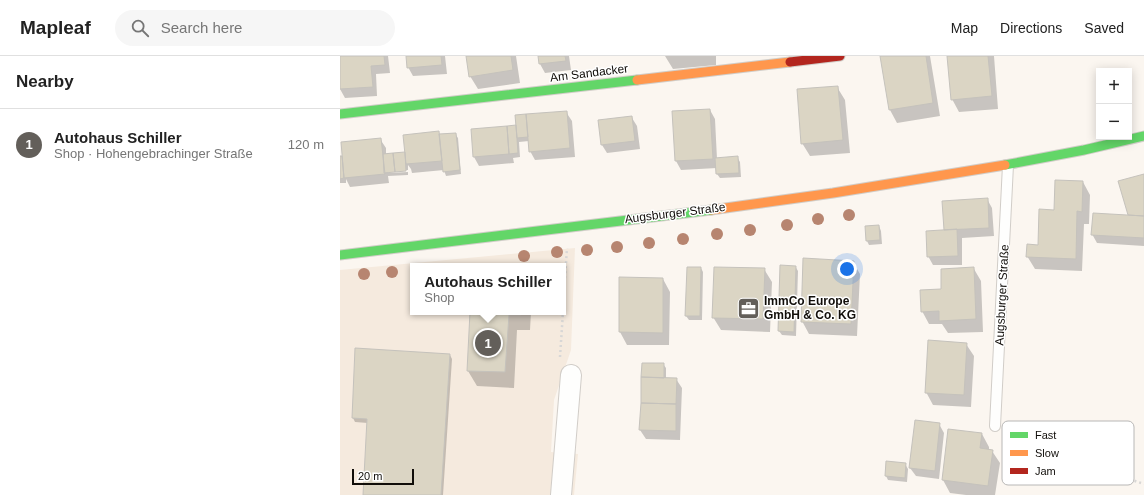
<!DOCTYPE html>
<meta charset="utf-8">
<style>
:root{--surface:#fff;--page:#f6f6f6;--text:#222;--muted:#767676;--line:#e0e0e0;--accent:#635f5a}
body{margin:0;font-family:Helvetica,sans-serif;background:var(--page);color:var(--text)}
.controls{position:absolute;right:12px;top:12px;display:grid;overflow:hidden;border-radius:0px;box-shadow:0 2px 10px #0003}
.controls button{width:36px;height:36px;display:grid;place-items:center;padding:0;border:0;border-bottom:1px solid var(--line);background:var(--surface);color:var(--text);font:20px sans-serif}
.scale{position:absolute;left:12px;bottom:10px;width:62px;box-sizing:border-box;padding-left:4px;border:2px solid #110e0a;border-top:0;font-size:11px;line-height:14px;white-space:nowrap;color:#110e0a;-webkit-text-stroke:3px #fff;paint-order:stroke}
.you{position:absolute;left:507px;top:213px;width:14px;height:14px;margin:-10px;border:3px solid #fff;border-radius:50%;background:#1a73e8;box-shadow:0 0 0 6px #1a73e833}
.badge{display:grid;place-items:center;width:26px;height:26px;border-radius:50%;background:var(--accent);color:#fff;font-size:13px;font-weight:700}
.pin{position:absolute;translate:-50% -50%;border:2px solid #fff;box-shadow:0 1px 4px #0006}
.popup{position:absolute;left:70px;top:207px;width:156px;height:52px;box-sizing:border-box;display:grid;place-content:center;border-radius:0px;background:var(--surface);filter:drop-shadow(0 1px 3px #0005);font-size:13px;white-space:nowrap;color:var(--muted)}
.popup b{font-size:15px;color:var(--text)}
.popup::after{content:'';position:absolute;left:50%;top:100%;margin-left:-8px;border:8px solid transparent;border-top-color:var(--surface)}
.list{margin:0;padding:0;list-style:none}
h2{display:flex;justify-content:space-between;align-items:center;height:52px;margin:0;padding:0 16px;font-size:17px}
h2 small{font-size:13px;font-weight:400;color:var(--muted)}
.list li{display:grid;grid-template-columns:26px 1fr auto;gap:12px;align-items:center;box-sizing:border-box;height:72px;padding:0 16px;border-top:1px solid var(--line)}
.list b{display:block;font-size:15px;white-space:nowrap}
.list p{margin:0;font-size:13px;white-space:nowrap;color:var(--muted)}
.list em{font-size:13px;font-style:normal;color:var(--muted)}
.icon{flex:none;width:22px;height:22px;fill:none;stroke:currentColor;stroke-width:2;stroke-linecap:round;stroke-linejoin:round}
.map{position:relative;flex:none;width:804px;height:439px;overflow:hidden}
header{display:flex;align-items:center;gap:24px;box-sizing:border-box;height:56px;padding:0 20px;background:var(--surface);border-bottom:1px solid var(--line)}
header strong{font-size:19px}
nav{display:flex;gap:22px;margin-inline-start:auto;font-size:14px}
.search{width:280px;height:36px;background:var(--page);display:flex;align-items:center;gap:10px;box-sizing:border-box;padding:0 14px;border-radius:22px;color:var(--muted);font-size:15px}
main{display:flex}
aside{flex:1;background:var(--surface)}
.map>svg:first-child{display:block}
</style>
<header>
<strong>Mapleaf</strong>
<div class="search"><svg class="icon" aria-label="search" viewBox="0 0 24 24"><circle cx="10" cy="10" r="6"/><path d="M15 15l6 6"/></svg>Search here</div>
<nav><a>Map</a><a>Directions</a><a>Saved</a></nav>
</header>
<main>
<aside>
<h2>Nearby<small></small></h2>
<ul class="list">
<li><span class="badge">1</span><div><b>Autohaus Schiller</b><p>Shop · Hohengebrachinger Straße</p></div><em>120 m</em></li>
</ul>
</aside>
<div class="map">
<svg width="804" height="439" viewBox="0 0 804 439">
<rect width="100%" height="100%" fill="#fbf6f0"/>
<!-- built -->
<path fill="#f5eade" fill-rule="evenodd" d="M235,192L231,294L214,344L211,396L238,398L234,439H0V214ZM73,210H223V256H73Z"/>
<!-- shadow -->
<path fill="#0003" d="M0,0H48L50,17L36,18L37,40L5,42L0,33Z
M67,0H105L107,18L73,20L68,11Z
M127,0H176L180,27L138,33L130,20Z
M199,0H229L231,14L205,17L200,8Z
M325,0H376V9L333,13Z
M541,0H590L600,60L557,67L550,54Z
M608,0H654L658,53L619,56L612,43Z
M497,31L505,44L510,97L470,100L462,87Z
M370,54L375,63L377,103L397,101L400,106L401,121L380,122L377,118V112L341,114L336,105L333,56Z
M226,56L232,65L235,101L195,104L190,95L189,85L179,86L180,101L173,102L174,107L139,110L134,101L177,70Z
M292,62L297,70L300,93L267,97L262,89Z
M115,78L118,82L121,118L106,120L104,114L72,117L71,113L68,109V114L48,115V117L68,116V119L48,120L49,127L10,131L6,123V127H0V101H2L4,104L40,83L46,92V99L66,97L100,79Z
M804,119V190L757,187L752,178L789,160L779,126Z
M743,126L750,139L749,168H744L742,215L695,213L687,200L699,190L715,155Z
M647,143L652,152L654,180L622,182V209H593L588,200L605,175Z
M539,170L541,175L542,188L529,189L527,185Z
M513,206L520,218L517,280L469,278L462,265Z
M455,210L458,215L456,280L442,279L439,275Z
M361,212L363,216L362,264H349L346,260Z
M424,213L432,226L430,276L381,274L373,261Z
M634,213L641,225L643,276L608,277L602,268H589L582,255L602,234Z
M323,223L330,236L329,289H287L280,276Z
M131,256H191L190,274H177L174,332L137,330L128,315Z
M626,288L634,300L631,351L593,349L586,336Z
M110,299L112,303L103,439H24L28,367L15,366L13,362Z
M323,308L326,312V323H336L342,332L340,384L306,383L300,374Z
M599,368L604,377L599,423L576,420L570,412Z
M609,374L642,378L649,391V394L652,395L660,407L655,439H626L610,437L603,424Z
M565,408L568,413L567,426L548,424L546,420Z"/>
<!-- building -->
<path fill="#dbd5c4" stroke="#c5c2bc" d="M0,0H44L45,9L31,10L33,31L0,33Z
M66,0H101L102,9L67,12Z
M126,0H171L173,14L129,21Z
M198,0H225L226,5L199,8Z
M540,0H586L593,47L549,54Z
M607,0H648L652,40L611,44Z
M498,30L503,84L461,88L457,33Z
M370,53L373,103L335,105L332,55Z
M227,55L230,92L189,96L186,58Z
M186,58L188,81L177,82L175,59Z
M292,60L295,85L261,89L258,64Z
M176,69L178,97L169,98L167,70Z
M167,70L169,98L133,101L131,73Z
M99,75L102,105L66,108L63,79Z
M116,77L120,114L103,116L99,78Z
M41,82L45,118L4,122L1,86Z
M65,96L66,115L55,116L53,97Z
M53,97L55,116L44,117L43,98Z
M0,100H2L4,122L0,123Z
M398,100L399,117L376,118L375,102Z
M804,118V160L788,159L778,125Z
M715,124L743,125L742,156L737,155L736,203L686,201L687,188L698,189L699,153L714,154Z
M648,142L649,172L604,174L602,145Z
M753,157L804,160V182L751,179Z
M539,169L540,184L526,185L525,170Z
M617,173L618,200L587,201L586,175Z
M463,202L514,205L511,268L461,266Z
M440,209L456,210L454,276L438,275Z
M347,211H361L360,260H345Z
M374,211L425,212L423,263L372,262Z
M634,211L636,263L599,265V255L581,256L580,234L601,233V213Z
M279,221L323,222V277L279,276Z
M130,256H182L181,259H169L165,316L127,315Z
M588,284L627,287L624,339L585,337Z
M15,292L110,298L101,439H23L27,363L12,362Z
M302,307H324V322L301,321Z
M301,321L337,322L336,348L301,347Z
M301,347L336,348V375L299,374Z
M575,364L600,367L595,415L569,412Z
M608,373L642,377L640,392L653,394L648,430L602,424Z
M546,405L566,407L565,422L545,420Z"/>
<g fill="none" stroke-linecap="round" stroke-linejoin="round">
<defs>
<path id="lane" d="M655,370L668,109"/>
<path id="street" d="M221,439L231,319"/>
<path id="fast" d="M0,58L297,24
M665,109L744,94L804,80
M0,199L371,154"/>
<path id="slow" d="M297,24L450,6
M371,154L493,137L665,109"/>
<path id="jam" d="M450,6L500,0"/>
</defs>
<!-- lane casing -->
<use href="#lane" stroke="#d1cdc8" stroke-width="12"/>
<!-- street casing -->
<use href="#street" stroke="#d1cdc8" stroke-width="22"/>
<!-- fast casing -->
<use href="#fast" stroke="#d1cdc8" stroke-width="11"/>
<!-- slow casing -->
<use href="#slow" stroke="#d1cdc8" stroke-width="11"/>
<!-- jam casing -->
<use href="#jam" stroke="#d1cdc8" stroke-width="11"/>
<!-- path -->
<path stroke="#d8d7d6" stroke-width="2.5" stroke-dasharray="2 3" stroke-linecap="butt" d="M223,252L227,192
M220,301L223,256
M669,375L771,417L804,428"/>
<!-- lane -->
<use href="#lane" stroke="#fefefd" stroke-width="10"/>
<!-- street -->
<use href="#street" stroke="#fefefd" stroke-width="20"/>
<!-- fast -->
<use href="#fast" stroke="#63d668" stroke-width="9"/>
<!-- slow -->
<use href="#slow" stroke="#ff974d" stroke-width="9"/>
<!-- jam -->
<use href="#jam" stroke="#b3261e" stroke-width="9"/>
</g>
<!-- trees -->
<g fill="#b78570">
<circle cx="509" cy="159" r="6"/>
<circle cx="478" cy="163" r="6"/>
<circle cx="447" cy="169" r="6"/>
<circle cx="410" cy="174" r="6"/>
<circle cx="377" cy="178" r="6"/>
<circle cx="343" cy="183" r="6"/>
<circle cx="309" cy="187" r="6"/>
<circle cx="277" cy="191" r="6"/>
<circle cx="247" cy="194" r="6"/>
<circle cx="217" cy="196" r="6"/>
<circle cx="184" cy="200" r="6"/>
<circle cx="52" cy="216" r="6"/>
<circle cx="24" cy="218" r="6"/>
</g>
<!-- icons -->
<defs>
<symbol id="office-square" viewBox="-11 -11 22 22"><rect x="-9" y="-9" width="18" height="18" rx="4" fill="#635f5a" stroke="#fff"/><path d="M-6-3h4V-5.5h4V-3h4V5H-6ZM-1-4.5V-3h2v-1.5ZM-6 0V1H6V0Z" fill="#fff"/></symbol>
</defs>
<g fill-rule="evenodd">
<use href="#office-square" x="396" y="240" width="25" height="25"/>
</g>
<g text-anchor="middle" stroke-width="3" stroke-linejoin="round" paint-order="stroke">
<!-- street labels -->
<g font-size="12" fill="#110e0a" stroke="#fff">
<text transform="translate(249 17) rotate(-7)" y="4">Am Sandacker</text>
<text transform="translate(335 157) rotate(-7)" y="4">Augsburger Straße</text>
<text transform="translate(662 239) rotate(-87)" y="4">Augsburger Straße</text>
</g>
<!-- poi labels -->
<g font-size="12" font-weight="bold" fill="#110e0a" stroke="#fff" text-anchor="start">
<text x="424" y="249">ImmCo Europe<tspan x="424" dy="14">GmbH &amp; Co. KG</tspan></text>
</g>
</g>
<!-- legend -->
<rect x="662" y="365" width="132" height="64" rx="6" fill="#fff" stroke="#b8b7b6" stroke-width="1"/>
<rect x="670" y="376" width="18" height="6" fill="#63d668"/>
<rect x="670" y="394" width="18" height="6" fill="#ff974d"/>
<rect x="670" y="412" width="18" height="6" fill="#b3261e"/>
<g font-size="11" fill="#110e0a">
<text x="695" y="383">Fast</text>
<text x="695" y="401">Slow</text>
<text x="695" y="419">Jam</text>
</g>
</svg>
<div class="controls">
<button>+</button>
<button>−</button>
</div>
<div class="scale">20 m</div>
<div class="you"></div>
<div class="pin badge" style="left:148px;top:287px">1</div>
<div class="popup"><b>Autohaus Schiller</b>Shop</div>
</div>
</main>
